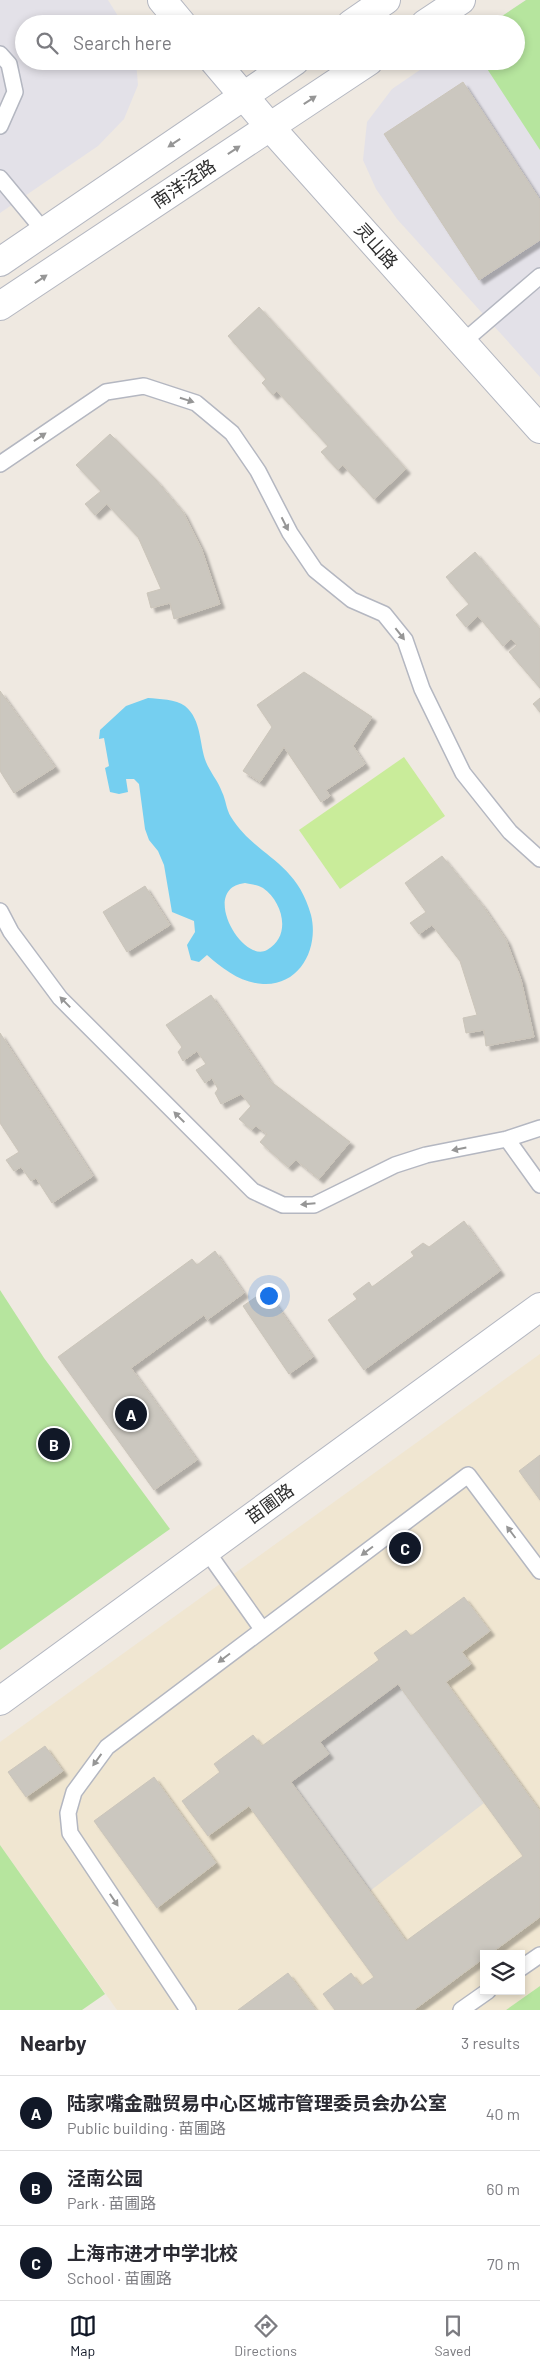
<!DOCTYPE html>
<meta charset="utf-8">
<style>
:root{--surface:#fff;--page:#f2f2f3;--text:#2b2b33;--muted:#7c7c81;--line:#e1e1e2;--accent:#111827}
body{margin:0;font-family:Barlow,"Noto Sans SC",sans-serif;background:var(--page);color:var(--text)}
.controls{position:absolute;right:15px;bottom:15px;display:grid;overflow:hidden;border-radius:0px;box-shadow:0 2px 8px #0003}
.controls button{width:45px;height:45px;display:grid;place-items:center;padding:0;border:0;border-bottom:1px solid var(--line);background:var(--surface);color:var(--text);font:25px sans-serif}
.you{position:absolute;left:268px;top:1295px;width:18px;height:18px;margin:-12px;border:4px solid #fff;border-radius:50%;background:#1a73e8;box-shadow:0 0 0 8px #1a73e833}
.badge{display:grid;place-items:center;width:32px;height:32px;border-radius:50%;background:var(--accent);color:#fff;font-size:16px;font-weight:700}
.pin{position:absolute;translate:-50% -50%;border:2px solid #fff;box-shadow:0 1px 5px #0006}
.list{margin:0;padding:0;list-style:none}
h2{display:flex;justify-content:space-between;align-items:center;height:65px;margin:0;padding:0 20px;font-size:21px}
h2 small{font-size:16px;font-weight:400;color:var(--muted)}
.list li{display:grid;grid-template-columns:32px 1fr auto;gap:15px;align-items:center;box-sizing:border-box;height:75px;padding:0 20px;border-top:1px solid var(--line)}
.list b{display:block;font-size:19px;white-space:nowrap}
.list p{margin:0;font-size:16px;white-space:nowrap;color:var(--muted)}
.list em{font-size:16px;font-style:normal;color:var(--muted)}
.icon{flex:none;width:28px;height:28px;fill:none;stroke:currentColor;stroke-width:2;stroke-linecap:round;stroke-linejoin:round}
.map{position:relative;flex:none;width:540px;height:2010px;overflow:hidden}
.search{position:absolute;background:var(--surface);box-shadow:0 2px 8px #0003;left:15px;right:15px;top:15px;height:55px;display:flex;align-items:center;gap:12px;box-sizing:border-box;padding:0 18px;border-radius:28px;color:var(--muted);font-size:19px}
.sheet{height:290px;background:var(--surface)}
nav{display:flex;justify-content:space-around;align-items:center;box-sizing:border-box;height:70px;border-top:1px solid var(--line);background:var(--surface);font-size:14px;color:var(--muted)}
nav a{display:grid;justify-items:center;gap:2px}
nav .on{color:var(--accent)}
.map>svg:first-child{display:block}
</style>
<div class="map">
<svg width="540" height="2010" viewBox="0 0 540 2010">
<defs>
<filter id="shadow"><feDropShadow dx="4.5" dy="4.5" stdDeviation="1" flood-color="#0004"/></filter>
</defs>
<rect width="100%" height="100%" fill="#efe9e1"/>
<!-- industrial -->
<path fill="#e3e1e8" d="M0,0H108L123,24H24V61H136L138,85L124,119L98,146L0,213Z
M526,0H540V377L397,219L376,189L363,160L367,122L392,89L433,61H516V24H490Z"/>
<!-- education -->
<path fill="#f0e6d1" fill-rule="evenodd" d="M540,1354V1986L506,2010H117L0,1845V1742ZM484,1954H521V1991H484Z"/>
<!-- green -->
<path fill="#b6e59e" d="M526,0H540V150L482,61H516V24H490Z
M0,1290L44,1358L170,1529L0,1650Z
M0,1845L105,1994L82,2010H0Z
M540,1986V2010H506Z"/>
<!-- pitch -->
<path fill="#c9ec9a" d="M404,757L445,816L340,889L299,830Z"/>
<!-- plaza -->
<path fill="#dfdcd8" d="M398,1684L484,1803L370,1891L291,1782L320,1742Z"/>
<!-- water -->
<path fill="#75cff0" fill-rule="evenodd" d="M148,698C159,699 176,699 185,706C202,720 199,744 206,762C210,772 218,781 222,792C226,800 226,809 231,817C256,857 296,860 311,915C319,947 301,986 263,984C241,983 223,969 207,955L199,962L191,960L187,945L195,932L194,921L172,912L164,865L158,851L149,840L145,829L139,784L134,779H126L128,792L119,794L110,792L105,768L109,766L104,738L99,739L100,730L126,706ZM245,883C250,884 258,885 263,888C283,902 292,936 267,950C242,964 199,888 245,883Z"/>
<!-- building -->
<path fill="#cbc7bf" stroke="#cbc5ba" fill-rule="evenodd" filter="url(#shadow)" d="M463,82L540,200V240L479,280L384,134Z
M259,307L406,469L374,499L343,465L338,470L321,452L328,446L277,391L273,395L262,383L266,379L228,336Z
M110,434L156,480L183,512L202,550L220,604L174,619L170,603L151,608L147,593L161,589L138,537L107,504L95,515L85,504L101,491L76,465Z
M475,552L540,629V688L509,652L517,645L511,639L503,646L478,616L466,627L456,615L469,604L446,577Z
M304,672L372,717L353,746L365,764L326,790L330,796L321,802L284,747L260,782L243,771L272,727L257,705Z
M0,691L55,767L14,793L0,771Z
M540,698V712L533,704Z
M442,856L483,906L506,940L521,980L534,1037L486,1046L484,1030L466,1033L463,1018L477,1015L460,961L432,925L419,934L410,923L426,912L405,883Z
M145,886L170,925L127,952L103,912Z
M211,995L270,1081L350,1142L319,1179L296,1160L288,1167L260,1142L267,1134L256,1126L252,1130L239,1119L251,1106L241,1094L221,1104L215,1093L218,1089L212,1078L205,1083L196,1070L206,1064L197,1051L183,1061L178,1052L182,1047L166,1025Z
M0,1033L93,1176L52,1203L36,1178L31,1181L21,1167L14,1171L6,1160L19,1152L0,1123Z
M464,1221L500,1271L364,1370L328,1320L357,1299L353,1294L369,1282L372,1287L414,1256L411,1252L423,1243L429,1247Z
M215,1251L244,1293L207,1320L204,1315L131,1368L197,1460L154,1490L58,1357L192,1259L197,1265Z
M266,1290L313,1357L289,1374L243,1306Z
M540,1455V1500L519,1471Z
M464,1597L490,1631L462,1652L471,1664L446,1682L540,1811V1917L490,1954H484V1958L414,2010H335L323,1994L351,1973L361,1986L374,1977L249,1806L208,1836L182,1801L220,1772L214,1764L253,1735L262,1746L379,1660L374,1653L406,1630L411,1636ZM398,1684L523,1856L406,1941L291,1782L329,1754L320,1742Z
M45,1746L63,1771L26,1797L8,1772Z
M154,1777L216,1863L157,1908L94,1821Z
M288,1973L316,2010H238Z"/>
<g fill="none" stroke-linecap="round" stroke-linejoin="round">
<defs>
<path id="service" d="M0,54L9,64L15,92L0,126
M0,178L44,231
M463,342L540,276
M0,464L106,392L144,386L196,403L232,433L258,471L290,533L315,570L352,600L384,614L405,640L422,689L463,773L510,832L540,859
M0,911L11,932L60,998L253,1191L283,1205H314L395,1165L426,1155L507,1139L540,1128
M507,1139L540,1185
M206,1550L262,1629
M521,1968L540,1955
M188,2010L70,1833L68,1813L74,1792L107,1747L468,1475L540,1571
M461,2010L488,1991"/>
<path id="minor" d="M162,0L182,24
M214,61L270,127L540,429
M0,1701L540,1307"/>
<path id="secondary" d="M351,24L386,0
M425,24L461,0
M0,262L295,61
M0,306L369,61"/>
</defs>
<!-- service casing -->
<use href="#service" stroke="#b4b7c1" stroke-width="18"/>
<!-- minor casing -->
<use href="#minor" stroke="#b4b7c1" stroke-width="30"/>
<!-- secondary casing -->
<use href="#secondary" stroke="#b4b7c1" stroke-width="30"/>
<!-- service -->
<use href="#service" stroke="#fff" stroke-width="15"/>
<!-- minor -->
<use href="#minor" stroke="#fff" stroke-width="28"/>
<!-- secondary -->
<use href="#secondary" stroke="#fff" stroke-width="28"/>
</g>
<!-- one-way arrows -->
<defs><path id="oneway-solid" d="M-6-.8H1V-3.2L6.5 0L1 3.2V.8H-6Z" transform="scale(1.25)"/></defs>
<g fill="#969696">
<use href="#oneway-solid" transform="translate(310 100) rotate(-33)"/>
<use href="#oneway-solid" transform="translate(174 143) rotate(146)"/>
<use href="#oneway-solid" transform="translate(234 150) rotate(-34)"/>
<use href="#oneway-solid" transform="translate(41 279) rotate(-34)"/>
<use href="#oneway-solid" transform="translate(187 400) rotate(18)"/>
<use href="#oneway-solid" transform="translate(40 437) rotate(-34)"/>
<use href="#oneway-solid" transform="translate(285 524) rotate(63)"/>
<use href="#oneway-solid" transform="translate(400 634) rotate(52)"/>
<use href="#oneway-solid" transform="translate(65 1002) rotate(-134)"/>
<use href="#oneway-solid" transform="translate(179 1117) rotate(-135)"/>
<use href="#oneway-solid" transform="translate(459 1149) rotate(169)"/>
<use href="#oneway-solid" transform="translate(308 1204) rotate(175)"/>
<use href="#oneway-solid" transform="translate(511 1532) rotate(-127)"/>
<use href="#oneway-solid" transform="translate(367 1551) rotate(143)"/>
<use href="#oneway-solid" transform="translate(224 1658) rotate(143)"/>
<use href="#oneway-solid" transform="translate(97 1760) rotate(126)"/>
<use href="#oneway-solid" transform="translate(114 1900) rotate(56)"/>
</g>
<g text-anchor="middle" stroke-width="4" stroke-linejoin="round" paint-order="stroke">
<!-- street labels -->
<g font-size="18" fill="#2e2e2e" stroke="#fff">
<text transform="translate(184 184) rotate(-34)" y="6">南洋泾路</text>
<text transform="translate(376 246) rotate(48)" y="6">灵山路</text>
<text transform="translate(270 1504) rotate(-36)" y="6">苗圃路</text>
</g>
</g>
</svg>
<div class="controls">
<button><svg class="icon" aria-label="layers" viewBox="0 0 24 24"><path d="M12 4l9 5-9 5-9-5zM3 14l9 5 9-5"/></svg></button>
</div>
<div class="you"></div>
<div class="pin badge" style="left:131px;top:1414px">A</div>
<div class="pin badge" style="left:54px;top:1444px">B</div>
<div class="pin badge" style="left:405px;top:1548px">C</div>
<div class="search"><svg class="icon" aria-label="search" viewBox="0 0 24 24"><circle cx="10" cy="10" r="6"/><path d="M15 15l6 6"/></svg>Search here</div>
</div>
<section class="sheet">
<h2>Nearby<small>3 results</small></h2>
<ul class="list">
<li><span class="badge">A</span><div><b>陆家嘴金融贸易中心区城市管理委员会办公室</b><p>Public building · 苗圃路</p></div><em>40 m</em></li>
<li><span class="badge">B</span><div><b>泾南公园</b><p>Park · 苗圃路</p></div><em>60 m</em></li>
<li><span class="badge">C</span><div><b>上海市进才中学北校</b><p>School · 苗圃路</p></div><em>70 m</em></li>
</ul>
</section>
<nav>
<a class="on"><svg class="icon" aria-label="map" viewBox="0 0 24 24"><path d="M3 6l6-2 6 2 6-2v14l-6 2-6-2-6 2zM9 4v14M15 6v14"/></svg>Map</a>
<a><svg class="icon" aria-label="directions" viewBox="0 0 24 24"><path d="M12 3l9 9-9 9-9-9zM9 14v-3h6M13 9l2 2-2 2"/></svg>Directions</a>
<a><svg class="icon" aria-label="saved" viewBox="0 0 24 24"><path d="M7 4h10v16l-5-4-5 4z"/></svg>Saved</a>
</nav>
